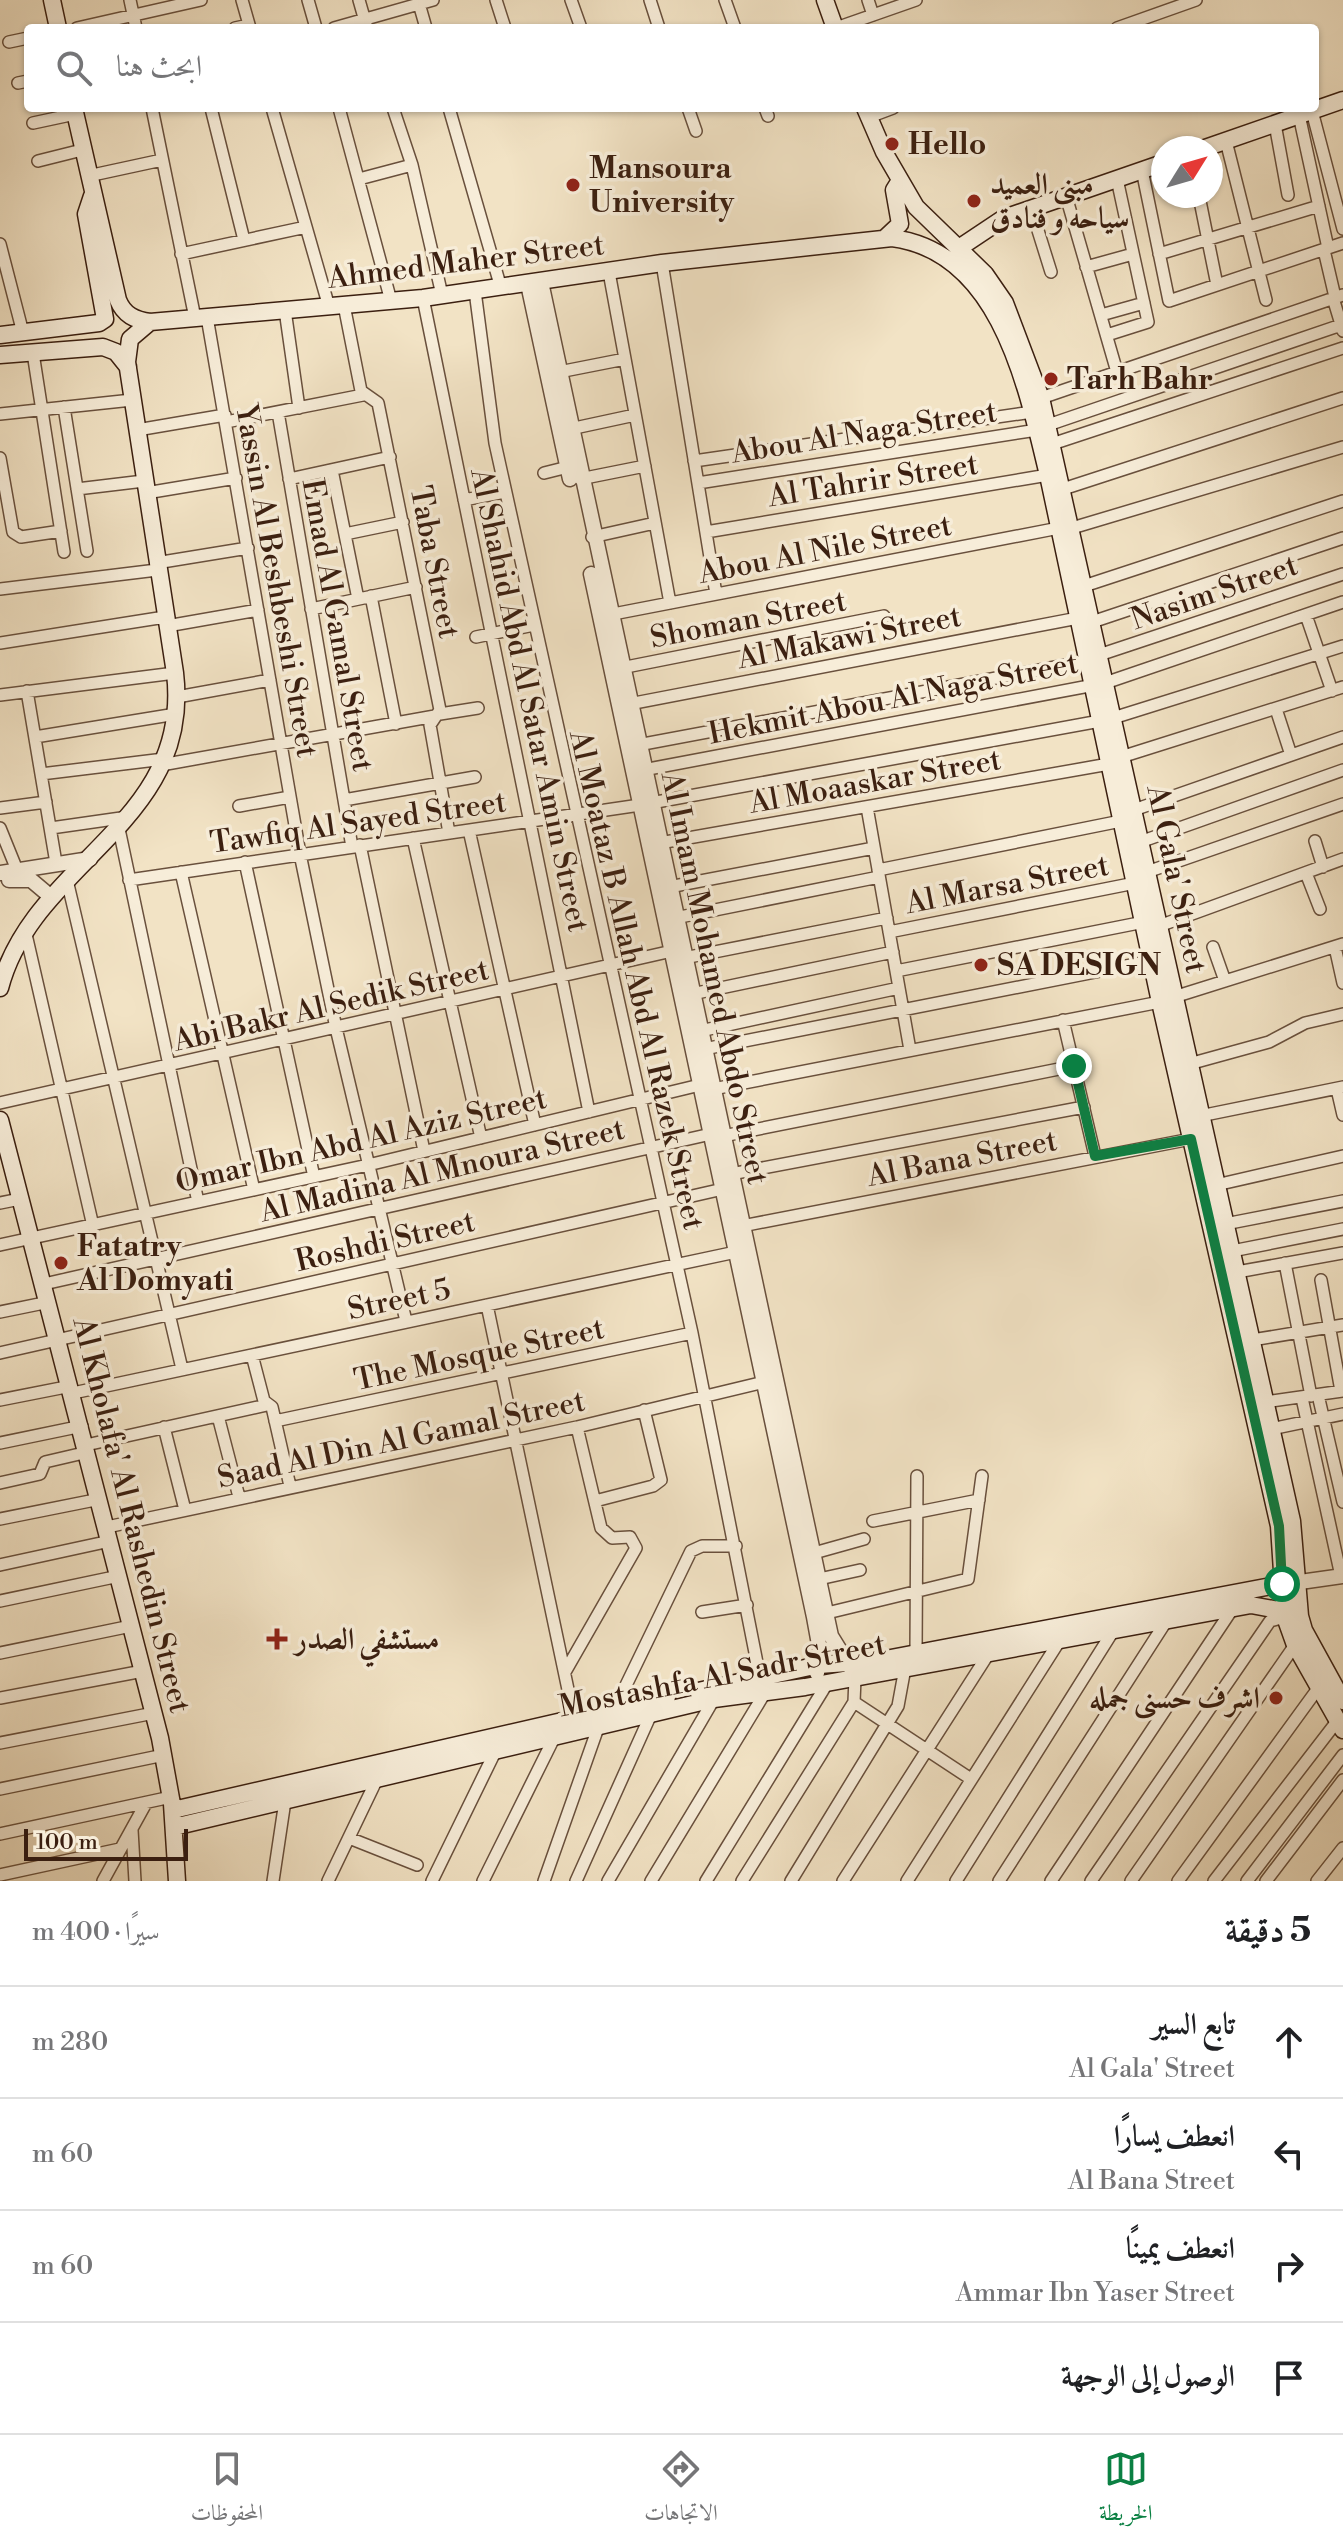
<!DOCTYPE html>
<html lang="ar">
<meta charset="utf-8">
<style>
:root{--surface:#fff;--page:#f2f2f2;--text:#202124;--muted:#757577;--line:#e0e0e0;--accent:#0b8043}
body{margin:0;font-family:"Libre Bodoni",Amiri,serif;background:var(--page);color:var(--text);direction:rtl}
.compass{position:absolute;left:1151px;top:136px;width:72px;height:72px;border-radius:50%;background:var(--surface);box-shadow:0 2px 6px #0004;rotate:53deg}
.scale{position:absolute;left:24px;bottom:20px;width:164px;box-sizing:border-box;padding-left:8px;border:4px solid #3b1f10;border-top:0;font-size:22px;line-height:28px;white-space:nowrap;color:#3b1f10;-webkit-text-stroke:6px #f7edd9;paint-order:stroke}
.stop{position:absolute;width:24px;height:24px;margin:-18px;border:6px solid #0b8043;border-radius:50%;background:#fff}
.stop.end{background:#0b8043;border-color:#fff;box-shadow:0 2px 8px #0008}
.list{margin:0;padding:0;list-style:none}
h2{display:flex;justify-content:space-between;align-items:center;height:104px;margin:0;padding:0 32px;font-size:34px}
h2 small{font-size:26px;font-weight:400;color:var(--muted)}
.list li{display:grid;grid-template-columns:52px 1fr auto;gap:24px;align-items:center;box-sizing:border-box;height:112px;padding:0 32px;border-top:2px solid var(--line)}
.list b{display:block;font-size:30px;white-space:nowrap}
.list p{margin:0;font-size:26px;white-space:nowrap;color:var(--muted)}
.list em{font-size:26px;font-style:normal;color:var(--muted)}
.icon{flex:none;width:44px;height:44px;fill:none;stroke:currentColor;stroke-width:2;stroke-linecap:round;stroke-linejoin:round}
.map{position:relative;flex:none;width:1343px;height:1881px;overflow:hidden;direction:ltr}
.search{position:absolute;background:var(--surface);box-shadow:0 2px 6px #0004;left:24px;right:24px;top:24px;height:88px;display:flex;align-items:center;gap:20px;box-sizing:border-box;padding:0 28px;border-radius:8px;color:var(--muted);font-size:30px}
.sheet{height:552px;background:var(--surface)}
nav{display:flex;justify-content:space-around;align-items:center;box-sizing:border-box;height:112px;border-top:2px solid var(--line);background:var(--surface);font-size:22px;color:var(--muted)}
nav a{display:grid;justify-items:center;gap:4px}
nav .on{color:var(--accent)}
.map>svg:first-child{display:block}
</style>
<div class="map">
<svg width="1343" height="1881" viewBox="0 0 1343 1881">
<rect width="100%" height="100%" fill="#f2e3c5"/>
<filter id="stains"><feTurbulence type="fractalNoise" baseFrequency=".0025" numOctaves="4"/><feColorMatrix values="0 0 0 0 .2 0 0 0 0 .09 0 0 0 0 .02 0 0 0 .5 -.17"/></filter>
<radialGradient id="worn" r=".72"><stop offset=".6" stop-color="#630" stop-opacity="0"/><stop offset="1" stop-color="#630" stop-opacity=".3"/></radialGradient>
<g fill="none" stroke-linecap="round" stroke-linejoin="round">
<defs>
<path id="minor" d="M130,0L136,28
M242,0L250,28
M308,0L316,28
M359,0L367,28
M418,0L426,28
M496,0L505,28
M571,0L581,28
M650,0L659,28
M725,0L735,28
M868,0L873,15
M77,28L201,0
M235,28L249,25
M334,28L433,0
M836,28L916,0
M1117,28L1196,0
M9,42L28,38
M18,83L28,81
M152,108L195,318
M211,108L244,240
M272,108L329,307
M339,108L391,301
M393,108L412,165L442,295
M449,108L501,288
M688,108L696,131
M765,108L768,116
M1312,111L1343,229
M1299,115L1328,248
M869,117L893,108
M33,123L75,114
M1275,124L1288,195
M1226,141L1266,300
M38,161L82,150
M1142,170L1169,301L1343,243
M88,176L162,160
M359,179L412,165
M1066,196L1117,372
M1199,196L1217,285
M1031,208L1051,272
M0,244L23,333
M1324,250L1335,297
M181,254L306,227
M1159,254L1319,206
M662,263L716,594
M1086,267L1133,254
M609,272L670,603
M475,291L495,443L692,1333L760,1678
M423,298L589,1112
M1333,298L1343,331
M344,305L361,391L378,403L440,710L430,725L449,833
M285,310L299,408
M1101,315L1144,303
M207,317L300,854L336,1028L406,1321
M1107,335L1148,322L1117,179
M33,353L64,552
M559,372L625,359
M1041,398L1343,295
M64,407L87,551
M278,412L352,847
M0,414L132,400
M226,422L363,395
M1048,425L1341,325
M570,429L635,415
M137,430L225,415
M1052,444L1343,348
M0,458L13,532L21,537L61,531
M694,461L1032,412
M332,470L358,599
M544,473L568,467
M289,479L390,457
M580,479L645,466
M698,483L1037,430
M77,489L144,481
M1063,489L1343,398
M146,493L236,478
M464,500L505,492
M1072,528L1343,447
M706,532L1048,475
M345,534L403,522
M592,537L655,523
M156,563L248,548
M1084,586L1343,501
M0,589L157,570
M371,596L396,724
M311,609L416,587
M608,615L1059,528
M1306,615L1332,691
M1092,622L1343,538
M167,626L258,610
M476,637L534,625
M0,643L165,617
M1099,655L1343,574
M621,668L884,616
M27,691L56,863
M0,695L175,673
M177,697L270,680
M629,704L1078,618
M1276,709L1291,755
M440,714L478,708
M1113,718L1343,646
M35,737L176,714
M638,745L1087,661
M1121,757L1343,687
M161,765L435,716
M643,770L1105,683L1343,602
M41,774L164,759
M344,800L475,777
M239,806L290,797
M867,807L910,1050
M0,808L46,802
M1128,812L1343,737
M0,828L17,870
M51,828L128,817
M119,829L198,1202
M469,830L535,1125
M413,838L481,1138
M1315,841L1323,867
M1140,842L1343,770
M654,844L1109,764
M360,845L424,1151
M245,862L314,1177
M878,870L1121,821
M181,872L254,1190
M1147,872L1343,804
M1306,873L1320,909
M67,880L182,1369
M129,880L640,805L1100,721
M669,887L874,848
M675,918L879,877
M1159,926L1343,859
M25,930L93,1226
M889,932L1135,883
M1213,947L1225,981
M1335,947L1343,983
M684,958L887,918
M896,971L1149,921
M692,994L893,952
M1174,997L1343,944
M1063,1020L1095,1156
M700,1031L899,988
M704,1049L1151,961
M1189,1064L1269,1042L1305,1023L1343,1014
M713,1089L1160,1002
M1337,1089L1343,1115
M0,1103L672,951
M1200,1116L1343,1087
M723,1136L1074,1066
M731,1174L1084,1107
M1216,1185L1343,1156
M0,1203L20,1199
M1225,1224L1343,1201
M742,1226L1191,1139
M0,1245L368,1165L700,1085
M1232,1251L1343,1229
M1285,1263L1311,1396
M1237,1272L1343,1253
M1321,1280L1341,1391
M44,1284L711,1134
M487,1305L574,1718
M0,1312L49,1302
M1252,1340L1343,1325
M0,1353L723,1189
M252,1355L264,1401L272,1407L290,1486
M73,1393L736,1252
M1318,1395L1343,1502
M1302,1398L1341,1576
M0,1400L71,1386
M1265,1402L1343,1391
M218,1416L239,1497
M275,1421L692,1333
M164,1427L185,1510
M1271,1429L1343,1414
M0,1443L82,1426
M86,1445L267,1405
M0,1483L40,1474L45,1462L88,1452
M595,1501L653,1486L661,1480L644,1410
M0,1519L100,1499
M873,1521L979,1500
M107,1527L577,1427L764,1382
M814,1553L864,1539
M0,1565L110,1541
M819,1579L860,1570
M0,1601L119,1576
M702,1612L747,1605
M827,1613L968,1579L982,1476
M0,1653L131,1626
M916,1653L917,1476
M565,1672L636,1548L630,1537L612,1538L601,1528L577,1427
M0,1698L143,1671
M854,1702L971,1779
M615,1708L691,1551L702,1546H736
M0,1743L154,1713
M0,1789L164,1755
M132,1830L135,1881
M0,1834L171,1797
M349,1838L417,1865
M0,1875L120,1849
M103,1881L146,1803
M273,1881L285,1801
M328,1881L377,1779
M432,1881L496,1750
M483,1881L555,1736
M544,1881L599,1725
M576,1881L652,1712
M608,1881L714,1699
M651,1881L766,1691
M706,1881L828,1682
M742,1881L854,1702L855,1678
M791,1881L898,1706L905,1668
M843,1881L989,1653
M907,1881L1060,1640
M956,1881L1115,1628
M999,1881L1167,1620
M1051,1881L1233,1608
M1091,1881L1270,1621L1285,1617
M1131,1881L1295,1645
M1178,1881L1319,1687
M1214,1881L1338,1720
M1247,1881L1343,1755
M1266,1881L1343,1780
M1317,1881L1343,1848"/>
<path id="tertiary" d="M541,282L831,1636L852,1670
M528,284L570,479
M591,574L814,1617L820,1650L817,1673
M0,873L90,859
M9,880H31L50,896
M1286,1584L1343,1576"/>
<path id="secondary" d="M52,0L58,28
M825,0L835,28
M74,108L118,300C124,315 135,320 150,322L423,298L662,263L892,238C1001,252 1027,389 1048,475L1160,1002L1279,1526L1285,1617L1295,1645L1343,1730
M865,108L884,152L916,207L985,274L1005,303L1041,398L1292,1521L1300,1616L1304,1630L1343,1701
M1205,148L1343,100
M884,239L900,224L894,190L899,182
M959,248L1004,218L1163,163
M0,335L99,323L105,319L86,214L92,196
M0,355L103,347L116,352L128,367
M0,988C33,861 193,824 175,673L127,362L130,339L150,322
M0,1120L160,1738L172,1804L177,1881
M698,1691L819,1665L875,1661L1282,1584
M173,1810L667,1697
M174,1827L714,1699L805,1687L1251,1605L1284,1611"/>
</defs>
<!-- minor casing -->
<use href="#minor" stroke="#69503d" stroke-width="14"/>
<!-- tertiary casing -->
<use href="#tertiary" stroke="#69503d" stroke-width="17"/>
<!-- secondary casing -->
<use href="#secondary" stroke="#3b1f10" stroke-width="19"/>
<!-- minor -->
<use href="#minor" stroke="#f7edd9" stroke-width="11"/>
<!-- tertiary -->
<use href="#tertiary" stroke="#f7edd9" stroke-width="14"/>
<!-- secondary -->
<use href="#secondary" stroke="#f7edd9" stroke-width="16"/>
</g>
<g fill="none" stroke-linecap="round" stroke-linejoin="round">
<!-- route -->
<path stroke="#0b8043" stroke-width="10" d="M1074,1066L1095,1156L1191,1139L1279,1526L1282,1584"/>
</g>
<!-- markers -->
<g fill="#8f2418" stroke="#f7edd9" stroke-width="3">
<circle cx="892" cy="144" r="8"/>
<circle cx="573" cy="185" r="8"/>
<circle cx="974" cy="201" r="8"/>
<circle cx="1051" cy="379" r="8"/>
<circle cx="981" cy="965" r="8"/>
<circle cx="61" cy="1263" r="8"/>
<path d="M273 1627h8v8h8v8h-8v8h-8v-8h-8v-8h8z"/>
<circle cx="1276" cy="1698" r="8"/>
</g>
<g text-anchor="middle" stroke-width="7" stroke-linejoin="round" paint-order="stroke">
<!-- poi labels -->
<g font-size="30" font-weight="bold" fill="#3b1f10" stroke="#f7edd9" text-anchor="start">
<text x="908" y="154">Hello</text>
<text x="589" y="178">Mansoura<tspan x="589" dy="34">University</tspan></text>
<text x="990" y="194">مبنى العميد<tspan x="990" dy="34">سياحه و فنادق</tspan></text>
<text x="1067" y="389">Tarh Bahr</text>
<text x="997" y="975">SA DESIGN</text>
<text x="77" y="1256">Fatatry<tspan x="77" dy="34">Al Domyati</tspan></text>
<text x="295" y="1649">مستشفي الصدر</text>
<text x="1260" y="1708" text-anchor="end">اشرف حسنى جمله</text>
</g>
<!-- street labels -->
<g font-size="30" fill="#3b1f10" stroke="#f7edd9">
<text transform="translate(466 261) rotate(-7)" y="10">Ahmed Maher Street</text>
<text transform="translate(864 432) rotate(-9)" y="10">Abou Al Naga Street</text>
<text transform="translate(873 480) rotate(-9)" y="10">Al Tahrir Street</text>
<text transform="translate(825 549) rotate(-11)" y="10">Abou Al Nile Street</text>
<text transform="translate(435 562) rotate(79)" y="10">Taba Street</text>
<text transform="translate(277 581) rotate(80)" y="10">Yassin Al Beshbeshi Street</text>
<text transform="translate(1214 592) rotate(-19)" y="10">Nasim Street</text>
<text transform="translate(748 619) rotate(-11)" y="10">Shoman Street</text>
<text transform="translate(338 625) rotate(80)" y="10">Emad Al Gamal Street</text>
<text transform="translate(849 637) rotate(-11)" y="10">Al Makawi Street</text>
<text transform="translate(893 698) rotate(-11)" y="10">Hekmit Abou Al Naga Street</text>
<text transform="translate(530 700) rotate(78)" y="10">Al Shahid Abd Al Satar Amin Street</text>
<text transform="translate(875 781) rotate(-10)" y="10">Al Moaaskar Street</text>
<text transform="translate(358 822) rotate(-8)" y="10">Tawfiq Al Sayed Street</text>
<text transform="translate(1177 879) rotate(78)" y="10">Al Gala' Street</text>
<text transform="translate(1007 884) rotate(-11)" y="10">Al Marsa Street</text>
<text transform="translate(715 978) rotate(78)" y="10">Al Imam Mohamed Abdo Street</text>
<text transform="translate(637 980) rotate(77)" y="10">Al Moataz B Allah Abd Al Razek Street</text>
<text transform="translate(331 1005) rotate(-13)" y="10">Abi Bakr Al Sedik Street</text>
<text transform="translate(361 1140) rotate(-13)" y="10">Omar Ibn Abd Al Aziz Street</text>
<text transform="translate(962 1158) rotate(-11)" y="10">Al Bana Street</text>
<text transform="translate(442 1170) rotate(-13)" y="10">Al Madina Al Mnoura Street</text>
<text transform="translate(385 1241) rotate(-13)" y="10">Roshdi Street</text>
<text transform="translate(399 1299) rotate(-12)" y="10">Street 5</text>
<text transform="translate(479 1354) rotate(-12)" y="10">The Mosque Street</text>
<text transform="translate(401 1439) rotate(-12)" y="10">Saad Al Din Al Gamal Street</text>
<text transform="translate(132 1515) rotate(76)" y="10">Al Kholafa' Al Rashedin Street</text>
<text transform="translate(722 1675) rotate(-11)" y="10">Mostashfa Al Sadr Street</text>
</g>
</g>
<rect width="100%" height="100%" filter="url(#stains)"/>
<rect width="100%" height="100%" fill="url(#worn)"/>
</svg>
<svg class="compass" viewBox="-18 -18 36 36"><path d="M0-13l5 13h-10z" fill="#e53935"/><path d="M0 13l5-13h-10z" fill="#757577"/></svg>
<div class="scale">100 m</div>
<div class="stop" style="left:1282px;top:1584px"></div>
<div class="stop end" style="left:1074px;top:1066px"></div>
<div class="search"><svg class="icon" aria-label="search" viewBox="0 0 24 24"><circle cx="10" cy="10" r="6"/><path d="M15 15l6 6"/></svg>ابحث هنا</div>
</div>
<section class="sheet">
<h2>5 دقيقة<small>سيرًا · 400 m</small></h2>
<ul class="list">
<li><svg class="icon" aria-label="ahead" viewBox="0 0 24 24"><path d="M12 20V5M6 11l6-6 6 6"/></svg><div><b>تابع السير</b><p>Al Gala' Street</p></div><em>280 m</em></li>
<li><svg class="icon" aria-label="left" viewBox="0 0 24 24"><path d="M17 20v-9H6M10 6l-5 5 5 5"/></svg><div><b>انعطف يسارًا</b><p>Al Bana Street</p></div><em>60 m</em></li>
<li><svg class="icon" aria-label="right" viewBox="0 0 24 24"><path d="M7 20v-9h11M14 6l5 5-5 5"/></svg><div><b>انعطف يمينًا</b><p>Ammar Ibn Yaser Street</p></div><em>60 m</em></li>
<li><svg class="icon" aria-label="arrive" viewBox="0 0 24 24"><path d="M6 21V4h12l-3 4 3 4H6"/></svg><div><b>الوصول إلى الوجهة</b></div></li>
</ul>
</section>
<nav>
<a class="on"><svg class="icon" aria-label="map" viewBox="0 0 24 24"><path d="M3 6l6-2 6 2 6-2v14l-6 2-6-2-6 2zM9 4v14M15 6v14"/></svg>الخريطة</a>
<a><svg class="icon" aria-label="directions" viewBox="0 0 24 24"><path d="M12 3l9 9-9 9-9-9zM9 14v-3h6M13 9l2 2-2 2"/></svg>الاتجاهات</a>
<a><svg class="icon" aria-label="saved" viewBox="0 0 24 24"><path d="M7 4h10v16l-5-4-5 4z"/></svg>المحفوظات</a>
</nav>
